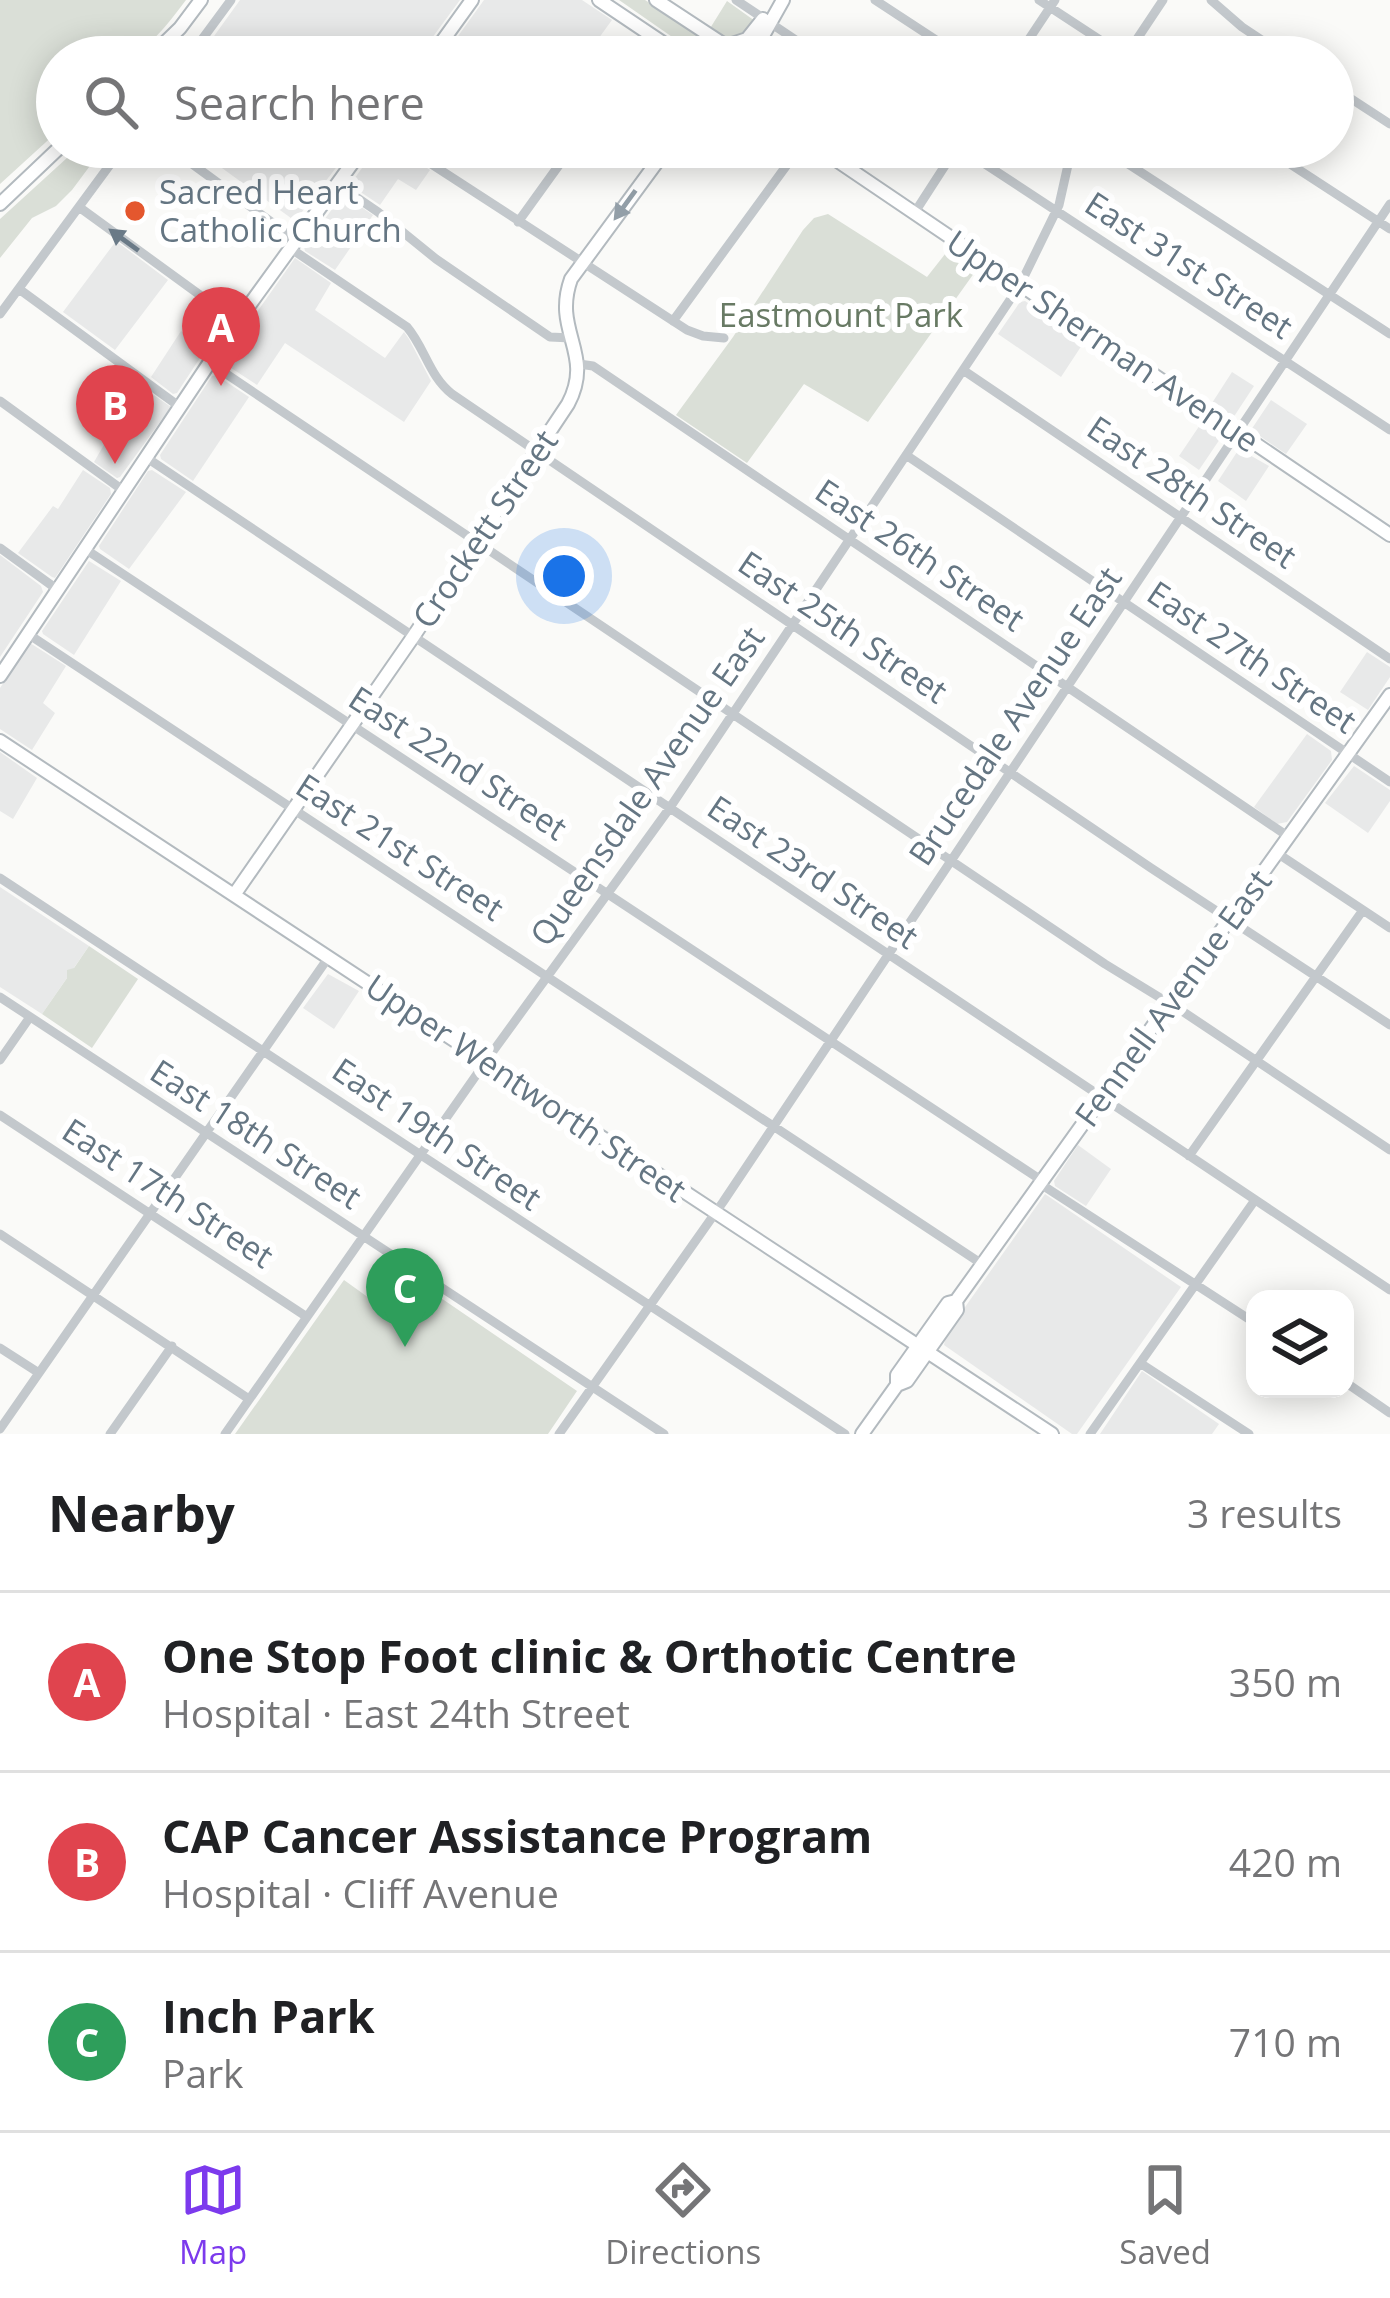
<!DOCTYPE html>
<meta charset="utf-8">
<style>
:root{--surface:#fff;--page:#f6f6f6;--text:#202124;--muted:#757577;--line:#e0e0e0;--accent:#7c3aed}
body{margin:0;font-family:"Open Sans",sans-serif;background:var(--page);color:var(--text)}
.controls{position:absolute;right:36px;bottom:36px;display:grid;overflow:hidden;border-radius:24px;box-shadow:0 6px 30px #0003}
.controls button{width:108px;height:108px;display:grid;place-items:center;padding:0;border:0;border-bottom:3px solid var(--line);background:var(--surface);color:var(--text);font:60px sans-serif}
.you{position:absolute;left:564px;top:576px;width:42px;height:42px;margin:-30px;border:9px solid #fff;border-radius:50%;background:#1a73e8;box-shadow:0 0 0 18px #1a73e833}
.badge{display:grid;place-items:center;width:78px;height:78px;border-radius:50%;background:var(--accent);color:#fff;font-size:39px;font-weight:700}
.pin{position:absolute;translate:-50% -99px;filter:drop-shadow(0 3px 6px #0008)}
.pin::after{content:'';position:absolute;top:63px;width:42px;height:36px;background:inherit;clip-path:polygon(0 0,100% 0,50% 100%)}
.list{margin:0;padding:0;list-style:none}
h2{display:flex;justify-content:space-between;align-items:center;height:156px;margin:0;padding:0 48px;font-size:51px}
h2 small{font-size:39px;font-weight:400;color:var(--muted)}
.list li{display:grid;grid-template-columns:78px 1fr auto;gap:36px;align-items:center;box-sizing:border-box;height:180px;padding:0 48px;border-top:3px solid var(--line)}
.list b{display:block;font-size:45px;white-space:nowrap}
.list p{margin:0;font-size:39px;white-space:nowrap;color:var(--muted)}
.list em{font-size:39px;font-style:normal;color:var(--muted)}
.icon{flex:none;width:66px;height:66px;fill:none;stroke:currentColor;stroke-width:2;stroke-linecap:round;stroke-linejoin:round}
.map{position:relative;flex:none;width:1390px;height:1434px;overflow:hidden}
.search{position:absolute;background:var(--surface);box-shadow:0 6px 30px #0003;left:36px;right:36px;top:36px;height:132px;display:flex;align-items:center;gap:30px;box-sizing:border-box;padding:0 42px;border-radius:66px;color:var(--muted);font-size:45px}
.sheet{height:696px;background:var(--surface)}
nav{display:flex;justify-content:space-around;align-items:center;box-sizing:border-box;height:168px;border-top:3px solid var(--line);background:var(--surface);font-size:33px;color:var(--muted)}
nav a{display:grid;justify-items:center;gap:6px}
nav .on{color:var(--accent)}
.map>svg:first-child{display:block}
</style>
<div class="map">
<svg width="1390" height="1434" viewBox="0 0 1390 1434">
<rect width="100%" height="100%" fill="#fafaf8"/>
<!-- built -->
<path fill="#e8e9e9" d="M240,0H460L418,57H199Z
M484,0H582L612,20L585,57H443Z
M193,147H352L295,221Z
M377,147H396L430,170L416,190L398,179L380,205L353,187L352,182Z
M345,196L373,215L335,270L305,251L304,247L341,197Z
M116,241L168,280L115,350L63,312Z
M295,258L331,283L315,310L385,358L404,332L409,339L431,381L404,422L285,343L257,385L225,364L224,359Z
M1025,301L1084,342L1061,377L998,334L1020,302Z
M215,314L223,323L177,393L173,394L151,377L181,331L196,341Z
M1232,372L1254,386L1233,418L1212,403Z
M216,375L249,397L193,481L161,459L160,455L212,376Z
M135,382L171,407L120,477L117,478L94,462L116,424L110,418Z
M1271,400L1307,424L1286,454L1251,430Z
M1202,422L1222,436L1199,470L1179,456Z
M1239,449L1269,466L1246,501L1218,481Z
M83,470L110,488L111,494L55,578L52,577L18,553L53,506L58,509Z
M152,470L186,492L129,569L100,549L99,546L148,471Z
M0,555L41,586L43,592L0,657Z
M89,561L121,581L74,655L43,634L42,631Z
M30,643L66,666L43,703L55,713L32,750L0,729V688Z
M1367,652L1390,667V677L1368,710L1340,692Z
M1307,734L1331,751L1332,760L1287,822L1277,824L1254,807Z
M0,752L37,778L13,819L0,811Z
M1354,766L1390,790V801L1368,833L1325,803Z
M0,887L89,946L42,1014L0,987Z
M328,974L359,991L334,1029L303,1008Z
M1078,1145L1111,1169L1086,1206L1055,1186L1054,1181Z
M1045,1194L1181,1287L1077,1434H1072L944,1345L946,1334Z
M1142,1371L1219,1424L1212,1434H1100Z"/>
<!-- green -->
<path fill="#dadfd7" d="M0,0H186C137,65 135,57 57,57V132L0,184Z
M619,0H645L716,45L724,57H701Z
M727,1L755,21L747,35L728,40L709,30Z
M79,147H104L72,190L56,206L32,218L0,258V219Z
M828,214L927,277L949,249L977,269L868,422L804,384L747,463L676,415L733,337L803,230L814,218Z
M89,946L138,979L92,1048L42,1014L67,978V970L74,968Z
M400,1270L577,1391L548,1434H235L344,1280L376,1303Z"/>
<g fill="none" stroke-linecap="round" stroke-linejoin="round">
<defs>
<path id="secondary" d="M599,0L666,45L690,57
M656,0L726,46L736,57
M726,46L747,39L763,19
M150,57L180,28L201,0
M431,57L472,0
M751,57L783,0
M817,147L1390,535
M0,204L60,147
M0,676L232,329L364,147
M0,741L1052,1434
M234,895L413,637L568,404C595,353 552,332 571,279L668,147
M897,1385V1375L948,1303L956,1301
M862,1434L897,1385L907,1381L957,1310L956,1301L1390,695"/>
</defs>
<!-- secondary casing -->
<use href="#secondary" stroke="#b3babf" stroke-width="16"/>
<!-- street -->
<path stroke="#c3c8cc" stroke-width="9" d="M736,0L821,57
M875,0L962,57
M1039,0L1126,57
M1211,0L1242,27L1287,57
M189,57L231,0
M1017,57L1055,0
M1125,57L1163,0
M1333,87L1390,124
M169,147L296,240
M405,147L687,330L703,336L724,338
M959,147L1390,430
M1102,147L1390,334
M1264,147L1390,229
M337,184L378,212L436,259L550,337L571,338
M79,207L237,322
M915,212L957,147
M518,222L572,147
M290,248L407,327C425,348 429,376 452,394L1151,868L1390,1025
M19,289L180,407
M0,314L123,147
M673,321L800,147
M210,363L1105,964L1185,1013L1390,1150
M579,364L593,366L1289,837
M963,370L1390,659
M0,401L124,491
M906,455L1390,782
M147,458L1390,1290
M0,548L58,590
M85,549L1041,1180
M28,634L982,1264
M1277,853L1390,928
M0,878L845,1434
M0,997L664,1434
M0,1060L30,1017
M0,1115L307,1317
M1189,1156L1363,910
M1039,1183L1255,1323
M0,1234L249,1399
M0,1348L39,1373
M1140,1363L1249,1434
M1345,1382L1390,1413
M0,1429L328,958
M110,1434L172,1346
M225,1434L491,1054L669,809L1020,285L1059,205L1072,147
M559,1434L723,1202L1390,204
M1090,1434L1255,1200"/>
<!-- secondary -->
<use href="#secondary" stroke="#fff" stroke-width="12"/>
</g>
<!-- one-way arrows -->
<defs><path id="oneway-solid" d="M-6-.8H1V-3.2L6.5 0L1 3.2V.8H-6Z" transform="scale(3)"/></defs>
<use fill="#939fa8" href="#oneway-solid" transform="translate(625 205) rotate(126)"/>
<use fill="#6a7a87" href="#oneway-solid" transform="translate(124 240) rotate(-144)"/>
<!-- markers -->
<circle fill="#e4572e" stroke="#fff" stroke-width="4.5" cx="135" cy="211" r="12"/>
<g text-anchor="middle" stroke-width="12" stroke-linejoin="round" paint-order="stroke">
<!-- poi labels -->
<g font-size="33" fill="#657683" stroke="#fff" text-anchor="start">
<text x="159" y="204">Sacred Heart<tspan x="159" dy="38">Catholic Church</tspan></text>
</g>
<!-- street labels -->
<g font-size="33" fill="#657683" stroke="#fff">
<text transform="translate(1189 265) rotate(33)" y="12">East 31st Street</text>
<text transform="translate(1103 341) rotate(34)" y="12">Upper Sherman Avenue</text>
<text transform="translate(1192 492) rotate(34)" y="12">East 28th Street</text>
<text transform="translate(485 529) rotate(-56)" y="12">Crockett Street</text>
<text transform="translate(920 555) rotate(34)" y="12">East 26th Street</text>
<text transform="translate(843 627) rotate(34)" y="12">East 25th Street</text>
<text transform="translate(1252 657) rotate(34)" y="12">East 27th Street</text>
<text transform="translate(1015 716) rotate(-56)" y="12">Brucedale Avenue East</text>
<text transform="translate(458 763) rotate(33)" y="12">East 22nd Street</text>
<text transform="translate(647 786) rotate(-55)" y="12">Queensdale Avenue East</text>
<text transform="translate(400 847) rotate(33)" y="12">East 21st Street</text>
<text transform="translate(813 872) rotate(34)" y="12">East 23rd Street</text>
<text transform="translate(1173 998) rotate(-54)" y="12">Fennell Avenue East</text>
<text transform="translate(526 1088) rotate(34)" y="12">Upper Wentworth Street</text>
<text transform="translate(256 1134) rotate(33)" y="12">East 18th Street</text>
<text transform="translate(437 1134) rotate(34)" y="12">East 19th Street</text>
<text transform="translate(168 1193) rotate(33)" y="12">East 17th Street</text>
</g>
<!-- park labels -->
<g font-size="33" fill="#687a64" stroke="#fff">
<text x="841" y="327">Eastmount Park</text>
</g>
</g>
</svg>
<div class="controls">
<button><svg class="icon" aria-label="layers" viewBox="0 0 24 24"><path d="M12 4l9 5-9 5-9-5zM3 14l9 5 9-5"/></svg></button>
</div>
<div class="you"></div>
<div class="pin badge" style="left:221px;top:386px;background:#e0444e">A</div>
<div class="pin badge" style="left:115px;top:464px;background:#e0444e">B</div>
<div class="pin badge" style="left:405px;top:1347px;background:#2e9e5b">C</div>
<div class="search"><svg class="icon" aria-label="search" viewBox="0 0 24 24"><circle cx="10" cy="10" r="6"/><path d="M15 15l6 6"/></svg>Search here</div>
</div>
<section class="sheet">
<h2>Nearby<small>3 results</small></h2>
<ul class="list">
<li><span class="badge" style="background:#e0444e">A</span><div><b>One Stop Foot clinic &amp; Orthotic Centre</b><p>Hospital · East 24th Street</p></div><em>350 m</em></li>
<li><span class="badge" style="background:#e0444e">B</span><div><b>CAP Cancer Assistance Program</b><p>Hospital · Cliff Avenue</p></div><em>420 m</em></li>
<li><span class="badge" style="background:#2e9e5b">C</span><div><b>Inch Park</b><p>Park</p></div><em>710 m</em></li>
</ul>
</section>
<nav>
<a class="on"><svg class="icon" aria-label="map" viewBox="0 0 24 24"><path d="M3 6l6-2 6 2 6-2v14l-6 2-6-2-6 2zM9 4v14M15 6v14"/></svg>Map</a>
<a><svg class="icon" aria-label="directions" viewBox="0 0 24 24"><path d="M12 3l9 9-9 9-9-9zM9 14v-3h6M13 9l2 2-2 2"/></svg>Directions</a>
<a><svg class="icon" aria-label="saved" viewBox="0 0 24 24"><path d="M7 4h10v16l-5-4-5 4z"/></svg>Saved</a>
</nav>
